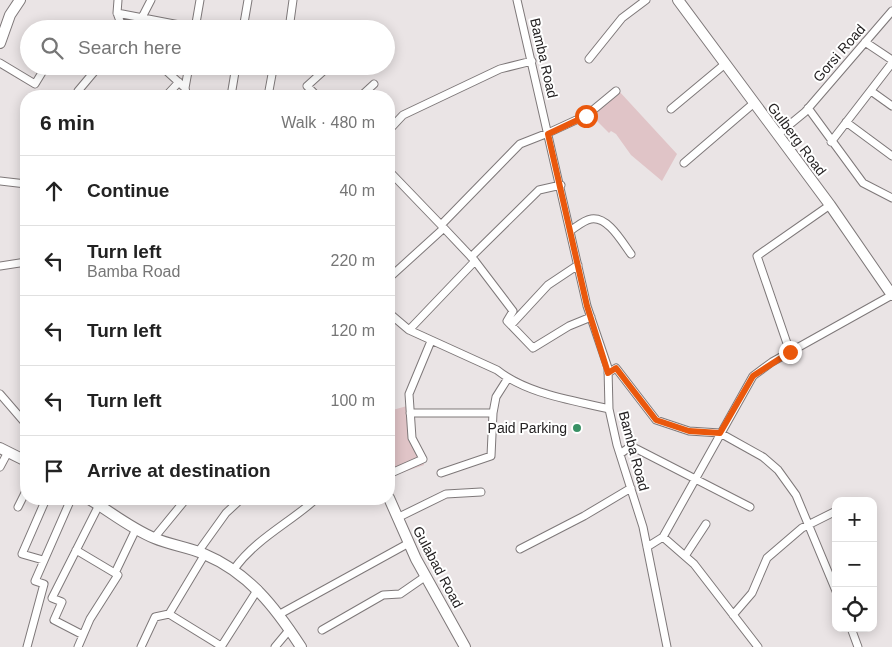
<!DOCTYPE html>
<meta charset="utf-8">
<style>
:root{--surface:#fff;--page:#f2f2f2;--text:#222;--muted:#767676;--line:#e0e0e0}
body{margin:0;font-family:Helvetica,sans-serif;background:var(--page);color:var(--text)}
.controls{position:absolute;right:15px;bottom:15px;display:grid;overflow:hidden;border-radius:10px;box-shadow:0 2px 12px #0003}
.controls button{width:45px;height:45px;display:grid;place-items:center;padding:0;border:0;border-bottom:1px solid var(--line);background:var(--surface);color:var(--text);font:25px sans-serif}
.stop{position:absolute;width:15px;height:15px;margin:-11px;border:4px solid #ea580c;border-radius:50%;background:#fff}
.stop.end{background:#ea580c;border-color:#fff;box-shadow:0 1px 5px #0008}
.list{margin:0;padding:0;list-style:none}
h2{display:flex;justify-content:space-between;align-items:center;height:65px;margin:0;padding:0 20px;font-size:21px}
h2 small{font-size:16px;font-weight:400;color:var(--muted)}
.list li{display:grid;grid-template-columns:32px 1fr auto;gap:15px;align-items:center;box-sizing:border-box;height:70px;padding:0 20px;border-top:1px solid var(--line)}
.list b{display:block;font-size:19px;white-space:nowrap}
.list p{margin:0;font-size:16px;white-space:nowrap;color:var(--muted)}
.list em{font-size:16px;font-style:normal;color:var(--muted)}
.icon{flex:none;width:28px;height:28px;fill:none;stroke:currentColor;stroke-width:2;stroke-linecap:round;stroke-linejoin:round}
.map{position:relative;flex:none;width:892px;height:647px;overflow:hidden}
.search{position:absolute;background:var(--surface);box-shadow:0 2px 12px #0003;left:20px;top:20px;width:375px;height:55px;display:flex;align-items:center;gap:12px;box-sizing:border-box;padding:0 18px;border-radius:28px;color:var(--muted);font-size:19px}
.panel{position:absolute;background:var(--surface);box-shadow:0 2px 12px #0003;left:20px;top:90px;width:375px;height:415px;border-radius:20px}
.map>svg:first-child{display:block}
</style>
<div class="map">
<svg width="892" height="647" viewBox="0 0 892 647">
<rect width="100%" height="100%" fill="#eae4e5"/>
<!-- green -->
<path fill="#e0c4c7" d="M618,90L677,154L662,181L631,155L616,134L611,131L609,133L591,115Z
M407,406L424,465L389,477V411Z"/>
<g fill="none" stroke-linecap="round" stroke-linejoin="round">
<defs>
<path id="street" d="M118,0L117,13L123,29
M517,0L587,306L608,368L609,409L617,445L643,527L667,647
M117,13L195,28
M136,29L151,0
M195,29L200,0
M243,29L248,0
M289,29L293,0
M865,42L892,60
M589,59L622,18L646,0
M0,63L35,84L46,66
M161,66L185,88
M255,66L283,70L284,66
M78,91L99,66
M871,91L892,106
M166,96L179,82
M187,96L185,88L189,66
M231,96L236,66
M268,96L273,69
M317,96L307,86L329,66
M361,96L374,84
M808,108L863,183L892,198
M671,109L725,64
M846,122L892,156
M389,130L403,115L500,69L532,61
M777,135L805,112L892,11
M831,142L892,63
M684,163L754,103
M389,171L441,225L520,144L548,133L587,115L616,91
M0,181L26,184
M441,225L475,261L513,311L507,321L533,348L569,326L591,317
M570,231C576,227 584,220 591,219C608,216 622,242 631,254
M471,257L539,190L561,185
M0,266L26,262
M389,278L444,228
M389,313L409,330L497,370C527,394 572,400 609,409
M511,325L548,285L578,265
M409,330L475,261
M790,352L757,256L830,205
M608,373L616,368L656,420L689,431L720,433L763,457L778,470L796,495L836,591
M0,394L26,424
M410,413H493L496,397L508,378
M620,454L631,446L750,507
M0,467L8,452
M441,473L491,456L493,413
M389,474L423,459L412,438L409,394L431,341
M18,507L26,491
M397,518L446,494L481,492
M663,537L694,564L758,647
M154,538L186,499
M647,547L663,537L753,376L772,362L892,295
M520,549L584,516L631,488
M76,550L118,575L90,619L78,647
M198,552L226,513L241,499
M205,554L169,614L221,646
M685,556L706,524
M43,560L22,554L46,499
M234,569C257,538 288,524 316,499
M115,573L136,529
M280,614L409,543
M733,615L752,593L767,558L802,528L836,511
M851,628L858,647
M322,630L383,595L400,594L426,576
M83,635L54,620L62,602L52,598L99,505
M27,647L44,584L35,581L71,499
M141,647L155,617L169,614
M221,647L258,589
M275,647L290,629"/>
<path id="secondary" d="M678,0L830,205L892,295
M0,43L10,15L20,0
M0,448L26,461
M389,498L416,559L465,647
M89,499C111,512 130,528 154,538C170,545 188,547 204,554C249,573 275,607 301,647"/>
</defs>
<!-- street casing -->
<use href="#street" stroke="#7e7879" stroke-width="9"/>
<!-- secondary casing -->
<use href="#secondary" stroke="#7e7879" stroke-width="12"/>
<!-- street -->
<use href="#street" stroke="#fff" stroke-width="7"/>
<!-- secondary -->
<use href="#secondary" stroke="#fff" stroke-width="10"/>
</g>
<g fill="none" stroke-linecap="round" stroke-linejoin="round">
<!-- route -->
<path stroke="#ea580c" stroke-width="6" d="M586,116L548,134L587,306L608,373L616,368L656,420L689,431L720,433L753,376L790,352"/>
</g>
<!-- markers -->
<circle fill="#399165" stroke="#fff" stroke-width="2" cx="577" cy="428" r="5"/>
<g text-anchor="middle" stroke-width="4" stroke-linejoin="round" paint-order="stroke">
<!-- street labels -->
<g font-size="14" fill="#252223" stroke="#fff">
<text transform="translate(839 53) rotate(-49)" y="5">Gorsi Road</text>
<text transform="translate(544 58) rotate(77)" y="5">Bamba Road</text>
<text transform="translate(797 139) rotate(53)" y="5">Gulberg Road</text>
<text transform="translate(634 451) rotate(75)" y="5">Bamba Road</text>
<text transform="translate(438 567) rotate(62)" y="5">Gulabad Road</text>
</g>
<!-- poi labels -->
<g font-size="14" fill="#252223" stroke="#fff" text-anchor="end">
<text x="567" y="433">Paid Parking</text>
</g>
</g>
</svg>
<div class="controls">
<button>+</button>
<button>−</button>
<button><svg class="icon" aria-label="locate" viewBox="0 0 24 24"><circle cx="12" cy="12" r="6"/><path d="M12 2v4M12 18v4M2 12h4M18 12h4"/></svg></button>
</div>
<div class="stop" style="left:586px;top:116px"></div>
<div class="stop end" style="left:790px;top:352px"></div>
<div class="search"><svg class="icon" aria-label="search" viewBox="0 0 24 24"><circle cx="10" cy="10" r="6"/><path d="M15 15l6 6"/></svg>Search here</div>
<section class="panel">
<h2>6 min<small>Walk · 480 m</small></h2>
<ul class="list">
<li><svg class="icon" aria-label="ahead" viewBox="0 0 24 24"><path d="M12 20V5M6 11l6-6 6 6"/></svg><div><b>Continue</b></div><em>40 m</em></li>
<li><svg class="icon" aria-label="left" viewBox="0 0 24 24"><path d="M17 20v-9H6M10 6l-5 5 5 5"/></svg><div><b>Turn left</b><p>Bamba Road</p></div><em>220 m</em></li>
<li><svg class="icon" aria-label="left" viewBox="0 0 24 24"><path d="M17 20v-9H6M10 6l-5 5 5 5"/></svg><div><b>Turn left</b></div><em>120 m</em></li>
<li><svg class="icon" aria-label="left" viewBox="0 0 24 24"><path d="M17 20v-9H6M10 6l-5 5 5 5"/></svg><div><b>Turn left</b></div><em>100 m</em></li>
<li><svg class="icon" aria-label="arrive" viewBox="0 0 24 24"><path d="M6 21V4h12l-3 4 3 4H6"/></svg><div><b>Arrive at destination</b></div></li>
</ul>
</section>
</div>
